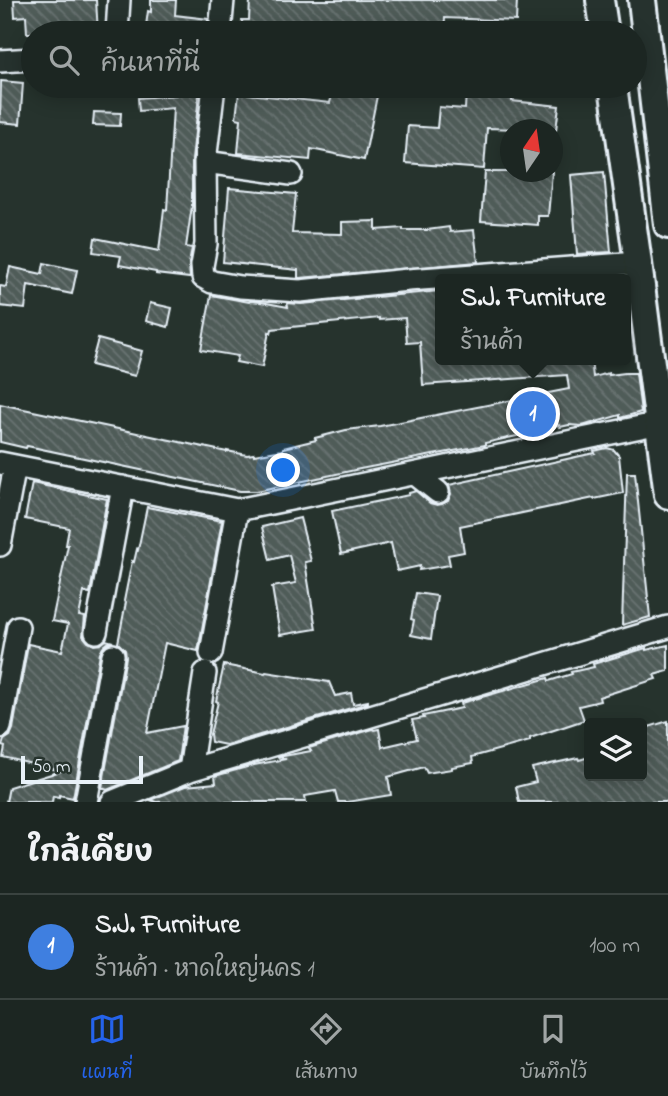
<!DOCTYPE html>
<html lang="th">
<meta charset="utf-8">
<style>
:root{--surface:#1c2622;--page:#252e2a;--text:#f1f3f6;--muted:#a0a5a5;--line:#3a4340;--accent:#2563eb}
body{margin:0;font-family:"Indie Flower","Playpen Sans Thai",sans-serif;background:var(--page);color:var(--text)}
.controls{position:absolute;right:21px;bottom:21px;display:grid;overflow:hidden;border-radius:7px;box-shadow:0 4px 18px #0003}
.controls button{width:63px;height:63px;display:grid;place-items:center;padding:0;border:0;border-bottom:2px solid var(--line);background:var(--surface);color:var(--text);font:35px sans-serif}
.compass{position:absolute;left:500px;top:119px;width:63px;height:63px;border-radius:50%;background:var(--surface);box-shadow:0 4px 18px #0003;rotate:13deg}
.scale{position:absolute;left:21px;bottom:18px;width:122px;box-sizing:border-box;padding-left:7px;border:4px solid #e8f1f8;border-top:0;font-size:19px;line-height:24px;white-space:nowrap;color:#e8f1f8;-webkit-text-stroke:5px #26332d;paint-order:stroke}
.you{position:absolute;left:284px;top:471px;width:24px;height:24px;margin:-18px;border:5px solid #fff;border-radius:50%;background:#1a73e8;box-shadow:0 0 0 10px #1a73e833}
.badge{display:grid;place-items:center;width:46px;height:46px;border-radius:50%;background:var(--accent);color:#fff;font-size:23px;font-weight:700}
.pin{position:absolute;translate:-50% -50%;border:4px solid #fff;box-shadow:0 2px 7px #0006}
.popup{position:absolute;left:435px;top:274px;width:196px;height:91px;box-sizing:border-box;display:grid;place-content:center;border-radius:7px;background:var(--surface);filter:drop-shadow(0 2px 5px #0005);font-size:23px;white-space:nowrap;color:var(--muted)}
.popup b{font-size:26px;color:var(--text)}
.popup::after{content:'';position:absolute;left:50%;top:100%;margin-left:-14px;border:14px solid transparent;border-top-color:var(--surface)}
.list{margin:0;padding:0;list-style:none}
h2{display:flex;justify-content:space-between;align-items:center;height:91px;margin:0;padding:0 28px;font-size:30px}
h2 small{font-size:23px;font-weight:400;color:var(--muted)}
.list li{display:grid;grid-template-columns:46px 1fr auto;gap:21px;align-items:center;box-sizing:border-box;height:105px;padding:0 28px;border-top:2px solid var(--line)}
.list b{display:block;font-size:26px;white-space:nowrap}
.list p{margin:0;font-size:23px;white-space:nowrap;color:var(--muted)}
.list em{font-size:23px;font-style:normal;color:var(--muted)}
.icon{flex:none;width:38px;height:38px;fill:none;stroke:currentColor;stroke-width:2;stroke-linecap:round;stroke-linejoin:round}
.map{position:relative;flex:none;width:668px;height:802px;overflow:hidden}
.search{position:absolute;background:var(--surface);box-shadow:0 4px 18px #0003;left:21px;right:21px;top:21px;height:77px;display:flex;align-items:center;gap:18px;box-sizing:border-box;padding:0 24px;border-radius:38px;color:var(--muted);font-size:26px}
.sheet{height:196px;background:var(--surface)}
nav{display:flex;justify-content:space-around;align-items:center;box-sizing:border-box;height:98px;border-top:2px solid var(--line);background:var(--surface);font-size:19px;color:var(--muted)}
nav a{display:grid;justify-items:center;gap:4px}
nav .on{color:var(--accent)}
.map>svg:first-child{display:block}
</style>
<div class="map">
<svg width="668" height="802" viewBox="0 0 668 802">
<defs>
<pattern id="building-back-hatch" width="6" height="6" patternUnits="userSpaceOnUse" patternTransform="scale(1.75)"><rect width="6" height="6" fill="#505c59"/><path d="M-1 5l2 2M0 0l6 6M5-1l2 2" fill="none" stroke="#697472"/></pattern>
</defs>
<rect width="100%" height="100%" fill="#26332d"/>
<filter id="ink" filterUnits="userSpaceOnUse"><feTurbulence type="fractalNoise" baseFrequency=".0143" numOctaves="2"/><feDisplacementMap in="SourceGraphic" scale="14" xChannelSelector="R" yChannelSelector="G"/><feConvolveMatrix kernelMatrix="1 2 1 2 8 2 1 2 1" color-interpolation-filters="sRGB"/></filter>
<g filter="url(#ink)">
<!-- building -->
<path fill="url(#building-back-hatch)" stroke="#e8f1f8" stroke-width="2" d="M14,0H96L98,33H27L26,16L15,17Z
M151,0H176L175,15L208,19L207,33H145L148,11L151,12Z
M250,0H517L516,21L445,18L444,33H241L242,20H249Z
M1,81L23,83L20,124L0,122Z
M178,86H200L192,160V206L186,247L192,248L189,264L190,278L156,274V272L119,265L121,256L93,252L95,238L159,251L164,209L167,210L173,108L139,111L138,98L177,95Z
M334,86H379L364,160L311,149L310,160L238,153L241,119L236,118L239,93L330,103Z
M466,91L512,95V101L559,106L556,130L487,128L484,169L405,163L408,126L437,128L439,107L465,109Z
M94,112L121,113L120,126L93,125Z
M485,172H552L548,216H538V225L481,221Z
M604,172L611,252L577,254L571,175Z
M229,188L296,194L292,233L342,234V222L376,221V230L403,228V230H427L449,227L450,232L474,230L478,262L300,278H298V270L223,262Z
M44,263L77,270L72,294L28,285L25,309L0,306V286L6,287L10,267L42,274Z
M440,291V360H591L593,377L609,373V375L625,373H636L641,412L620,418V415L582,426L569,425L560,427L559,425L525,432L526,434L485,443V445L355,470L257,491H240L27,446L26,448L0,442V404L227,452V451L247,455L254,454V455L283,450V448L316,440L315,438L346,430L380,426L569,389L567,375L423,385L420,342L407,343L405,318L379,320V318L272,329L271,333L269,332L262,367L236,362L238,356L201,350L211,295L249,302L250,301L261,302L288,307L287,303L301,304Z
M150,303L172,308L168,327L146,321Z
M98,339L142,351L135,376L91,365Z
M607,448L614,450L619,456L623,493L594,499V498L460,526L464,552L448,555L450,565L419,570L420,566L397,571L391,543L341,554L332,511L409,495V493L416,491L430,503L437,505L442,504L448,501L451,494L449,485L585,455L595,453L594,451Z
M627,473H635L650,617L622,625Z
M32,483L107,499L90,593L84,592L79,616L85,617L83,636L88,642L94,645L101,644L106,640L113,642L108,643L104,646L100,653L73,798L59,795V797L53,796L52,802H6L9,787L61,771L3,757L5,747L2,746L4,740L10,736L13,729L28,644L62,651L68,624L52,621L68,545H66L69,528L25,519Z
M147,507L222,521L198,651L165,643L147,733L183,726L178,761L107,790L102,788L126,657L125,650L118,643L126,602L124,601L132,561L134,562L137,549L138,550Z
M300,518L311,561L305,562L316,629L280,635L272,587L296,583L289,555L270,560L262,527Z
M416,593L437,596L431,639L411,635L414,620L411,619Z
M668,645V671L654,675L656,679L599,697L600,701L579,706L584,720L530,738V741L472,757L473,763L452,767V769L427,773L424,767L388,777L391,795L347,802H338L335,791L305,796L306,802H156L150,800L185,786L216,783L215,776L254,765L286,759L278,757L311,751L309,748L373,729L374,730L379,729L382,747L417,739L412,720L424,718L423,716L462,708L461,703L548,678L549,681L572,674L571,672L594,667L593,664L646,648V650Z
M224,665L265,673L266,672L329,682L335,696L351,693L353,704L368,701V703L226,745L211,742L210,734L218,702L216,701Z
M668,721V802H519L516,787L536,782L532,768L578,758L579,760L589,757V776H642V729Z"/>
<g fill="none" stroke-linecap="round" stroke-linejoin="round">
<defs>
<path id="minor" d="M117,33L119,0
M220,33L223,0
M0,61L33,59
M214,86L205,162L206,244L202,266L203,277L212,282L240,287L300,291L408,280L638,263
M205,162L291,174
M0,463L237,510L660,423
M415,474L438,492
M0,545L15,466
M96,632L123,487
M211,653L237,510
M0,727L18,627
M190,770L205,673
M86,802L113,655
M112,802L190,770L668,627"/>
<path id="major" d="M600,0L605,33
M642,0L668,225
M613,86L638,263L668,495"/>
</defs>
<!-- minor casing -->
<use href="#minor" stroke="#e8f1f8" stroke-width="26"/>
<!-- major casing -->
<use href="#major" stroke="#e8f1f8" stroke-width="32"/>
<!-- minor -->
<use href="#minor" stroke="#26332d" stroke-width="21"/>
<!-- major -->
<use href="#major" stroke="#26332d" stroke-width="26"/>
</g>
</g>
</svg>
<div class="controls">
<button><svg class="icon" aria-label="layers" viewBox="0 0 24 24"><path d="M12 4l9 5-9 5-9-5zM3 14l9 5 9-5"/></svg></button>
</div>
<svg class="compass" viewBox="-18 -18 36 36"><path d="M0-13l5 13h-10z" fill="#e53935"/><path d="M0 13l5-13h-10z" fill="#a0a5a5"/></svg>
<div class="scale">50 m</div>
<div class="you"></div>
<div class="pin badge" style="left:533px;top:414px;background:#3f7fe0">1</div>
<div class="popup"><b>S.J. Furniture</b>ร้านค้า</div>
<div class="search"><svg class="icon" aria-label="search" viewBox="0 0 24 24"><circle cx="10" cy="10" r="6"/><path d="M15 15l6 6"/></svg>ค้นหาที่นี่</div>
</div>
<section class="sheet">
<h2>ใกล้เคียง<small></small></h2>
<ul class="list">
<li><span class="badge" style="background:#3f7fe0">1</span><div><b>S.J. Furniture</b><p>ร้านค้า · หาดใหญ่นคร 1</p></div><em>100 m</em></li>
</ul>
</section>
<nav>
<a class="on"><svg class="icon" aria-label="map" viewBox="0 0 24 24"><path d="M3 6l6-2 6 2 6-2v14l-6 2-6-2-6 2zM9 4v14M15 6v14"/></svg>แผนที่</a>
<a><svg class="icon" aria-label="directions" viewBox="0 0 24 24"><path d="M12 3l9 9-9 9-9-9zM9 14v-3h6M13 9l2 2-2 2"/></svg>เส้นทาง</a>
<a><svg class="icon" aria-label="saved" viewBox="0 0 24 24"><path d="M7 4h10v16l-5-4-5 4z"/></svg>บันทึกไว้</a>
</nav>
